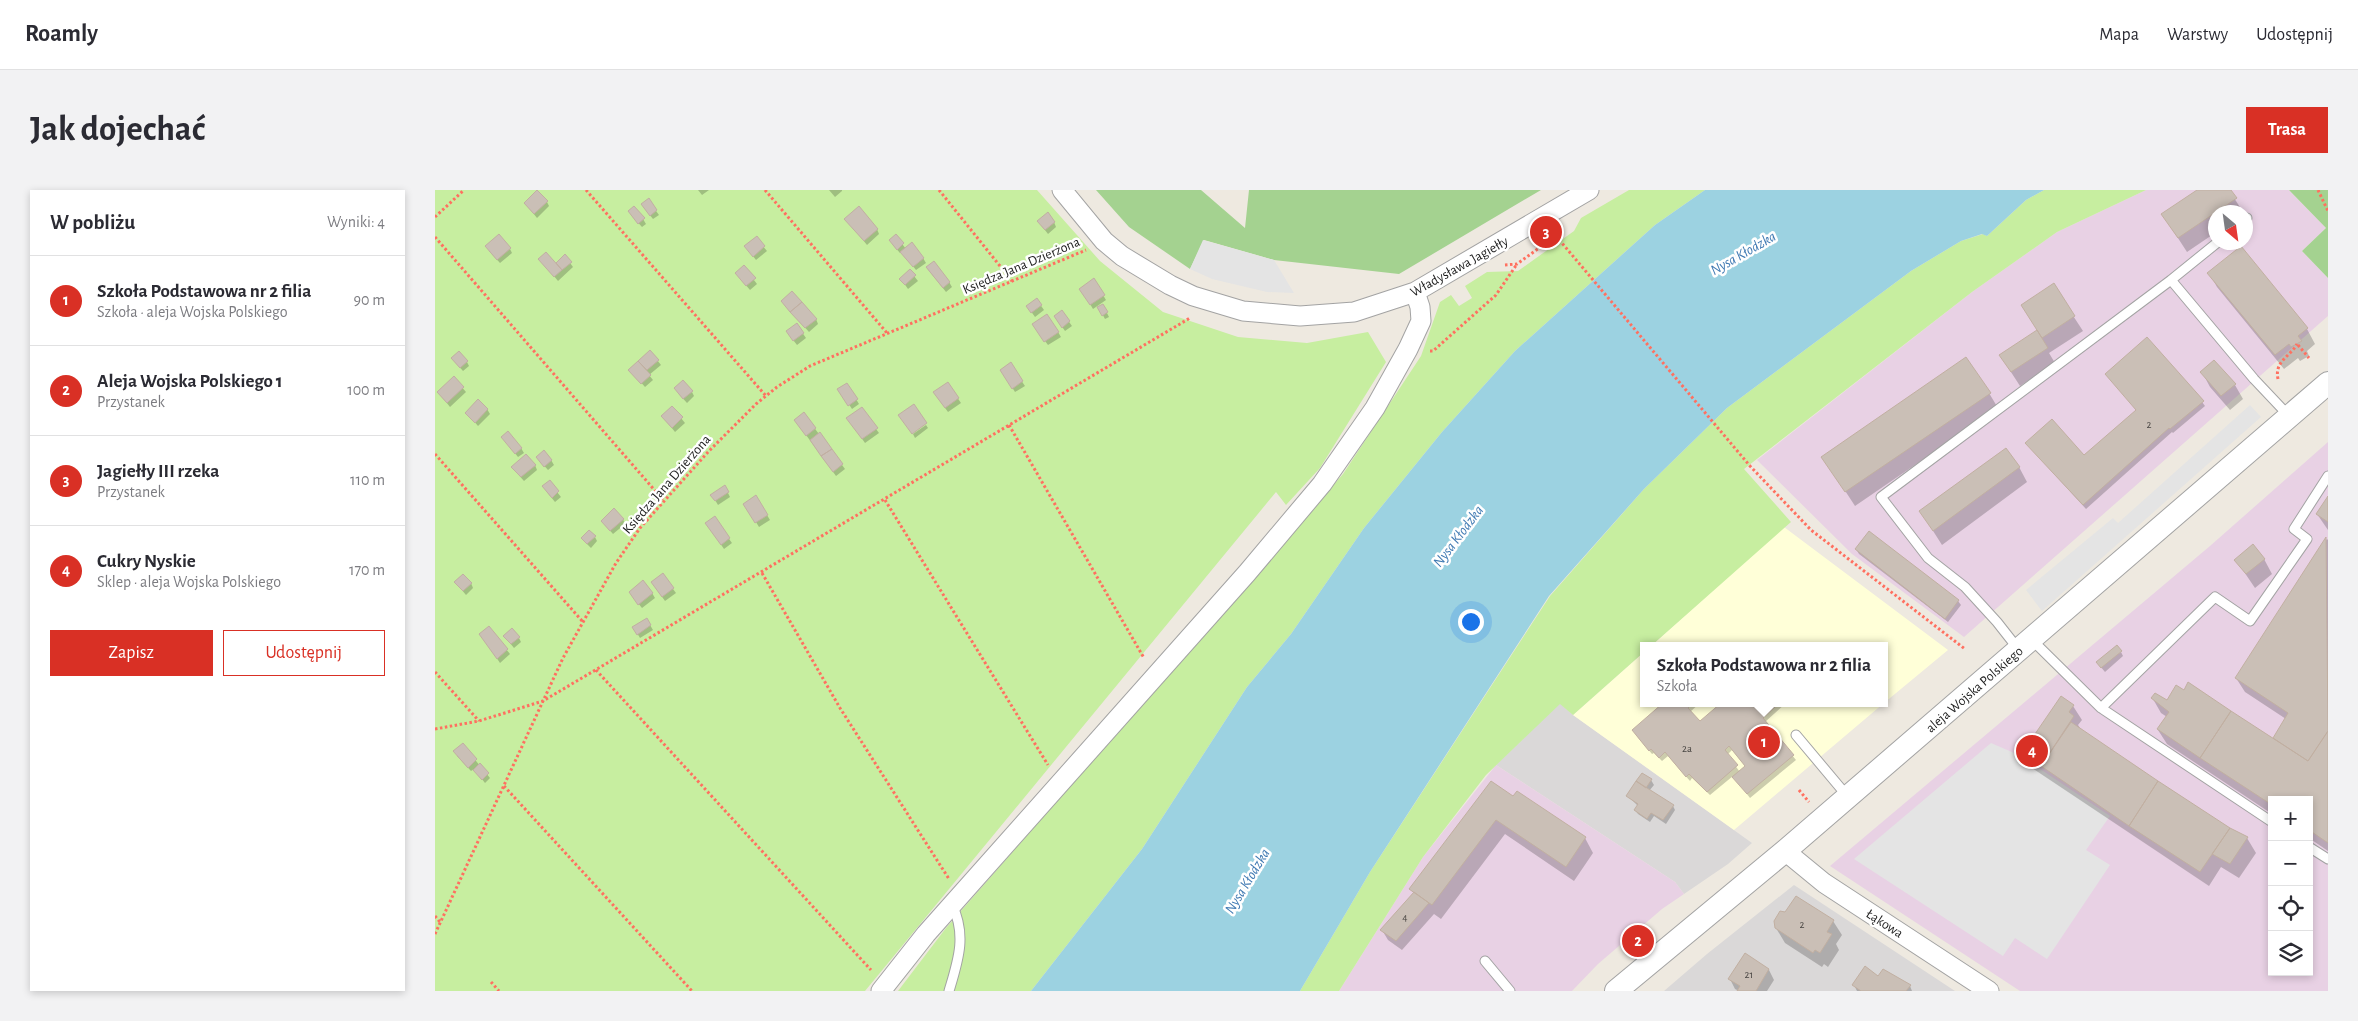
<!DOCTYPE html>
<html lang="pl">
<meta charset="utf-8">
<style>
:root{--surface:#fff;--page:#f2f2f3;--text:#2b2b33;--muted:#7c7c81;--line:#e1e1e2;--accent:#d93025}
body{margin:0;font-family:"Alegreya Sans",sans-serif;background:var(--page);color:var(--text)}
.controls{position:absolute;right:15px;bottom:15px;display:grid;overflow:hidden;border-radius:0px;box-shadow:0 2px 8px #0003}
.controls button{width:45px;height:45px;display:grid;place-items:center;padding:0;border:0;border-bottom:1px solid var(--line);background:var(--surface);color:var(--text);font:25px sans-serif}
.compass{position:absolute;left:1773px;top:15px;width:45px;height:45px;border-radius:50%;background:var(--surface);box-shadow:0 2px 8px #0003;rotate:151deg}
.you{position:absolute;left:1035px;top:431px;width:18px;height:18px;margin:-12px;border:4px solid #fff;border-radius:50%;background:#1a73e8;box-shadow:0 0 0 8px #1a73e833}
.badge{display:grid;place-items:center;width:32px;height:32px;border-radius:50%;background:var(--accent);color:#fff;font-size:16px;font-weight:700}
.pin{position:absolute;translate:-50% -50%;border:2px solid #fff;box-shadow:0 1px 5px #0006}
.popup{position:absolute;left:1205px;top:452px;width:248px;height:65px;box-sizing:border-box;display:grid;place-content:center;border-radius:0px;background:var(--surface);filter:drop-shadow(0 1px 4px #0005);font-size:16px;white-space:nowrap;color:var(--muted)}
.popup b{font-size:19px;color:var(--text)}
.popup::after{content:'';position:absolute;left:50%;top:100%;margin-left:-10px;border:10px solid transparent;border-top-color:var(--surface)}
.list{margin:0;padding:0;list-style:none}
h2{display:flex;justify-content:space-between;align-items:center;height:65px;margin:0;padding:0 20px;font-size:21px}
h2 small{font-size:16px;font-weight:400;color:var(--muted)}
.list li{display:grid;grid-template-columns:32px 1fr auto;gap:15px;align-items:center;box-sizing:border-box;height:90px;padding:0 20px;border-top:1px solid var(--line)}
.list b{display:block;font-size:19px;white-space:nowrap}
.list p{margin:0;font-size:16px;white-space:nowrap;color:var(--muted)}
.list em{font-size:16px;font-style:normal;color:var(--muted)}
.actions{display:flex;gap:10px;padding:15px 20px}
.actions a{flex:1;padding:11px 0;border:1px solid var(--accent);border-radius:0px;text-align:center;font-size:18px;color:var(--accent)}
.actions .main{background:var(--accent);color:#fff}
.icon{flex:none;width:28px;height:28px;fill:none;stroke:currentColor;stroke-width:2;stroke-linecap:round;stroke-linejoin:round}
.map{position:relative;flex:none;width:1893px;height:801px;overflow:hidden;border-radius:0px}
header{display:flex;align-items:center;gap:30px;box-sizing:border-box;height:70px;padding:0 25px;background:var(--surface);border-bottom:1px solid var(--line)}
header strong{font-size:24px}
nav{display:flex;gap:28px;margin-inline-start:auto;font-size:18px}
.intro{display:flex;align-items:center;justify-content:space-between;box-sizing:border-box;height:120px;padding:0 30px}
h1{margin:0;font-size:35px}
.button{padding:12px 22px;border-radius:0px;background:var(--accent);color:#fff;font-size:18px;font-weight:700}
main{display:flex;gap:30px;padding:0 30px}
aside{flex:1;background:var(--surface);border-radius:0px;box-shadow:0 2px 8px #0003}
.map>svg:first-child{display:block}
</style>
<header>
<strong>Roamly</strong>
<nav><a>Mapa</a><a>Warstwy</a><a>Udostępnij</a></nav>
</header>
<div class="intro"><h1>Jak dojechać</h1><a class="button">Trasa</a></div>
<main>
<aside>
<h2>W pobliżu<small>Wyniki: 4</small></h2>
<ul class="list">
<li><span class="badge">1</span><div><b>Szkoła Podstawowa nr 2 filia</b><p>Szkoła · aleja Wojska Polskiego</p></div><em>90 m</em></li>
<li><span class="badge">2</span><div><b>Aleja Wojska Polskiego 1</b><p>Przystanek</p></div><em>100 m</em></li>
<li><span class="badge">3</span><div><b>Jagiełły III rzeka</b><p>Przystanek</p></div><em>110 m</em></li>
<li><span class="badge">4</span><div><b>Cukry Nyskie</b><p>Sklep · aleja Wojska Polskiego</p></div><em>170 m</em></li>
</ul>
<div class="actions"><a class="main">Zapisz</a><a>Udostępnij</a></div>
</aside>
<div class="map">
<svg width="1893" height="801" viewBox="0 0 1893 801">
<rect width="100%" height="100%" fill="#eee9e0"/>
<!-- residential -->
<path fill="#dad8d8" d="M1125,513L1138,525L1317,653L1293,674L1249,704L1240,692L1061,575Z
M1359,695L1520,801H1229L1272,764Z"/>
<!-- industrial -->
<path fill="#e8d1e4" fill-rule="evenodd" d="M1711,0H1854L1891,38L1867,61L1893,88V126L1529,447L1417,364L1322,270L1537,102L1622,42ZM1780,22H1810V52H1780Z
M1893,252V801H1585L1395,676L1775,356ZM1837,610H1874V782H1837Z
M1061,575L1240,692L1249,704L1227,719L1163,774L1137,801H904L988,667Z"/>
<!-- education -->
<path fill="#ffffd8" d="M1349,337L1513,460L1449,513V456H1216Z
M1209,462V513H1449L1299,640L1138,525Z"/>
<!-- grass -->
<path fill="#c7eea0" d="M0,0H602L665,71L728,122L803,147L872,153L933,142L951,172L885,278L851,315L841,302L430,801H0Z
M1194,0H1270L1220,35L1080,161L1007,242L929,338L856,444L812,497L707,659L596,801H463L511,738L908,284L986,166L1005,112L1016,105L1024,116L1037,108L1030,96L1052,82L1083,81L1139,41L1146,28Z
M1609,0H1711L1622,42L1537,102L1309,279L1356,332L1216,456H1209V462L1138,525L1125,514L1051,585L988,667L904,801H865L935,682L1115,406L1209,299L1292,218L1476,81L1526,51L1548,44L1552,46L1591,10Z"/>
<!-- forest -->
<path fill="#a4d290" d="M661,0H766L810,38L814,0H1106L964,84L839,70L769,50L755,79L694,37Z
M1854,0H1893V88L1867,61L1891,38Z"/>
<!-- parking -->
<path fill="#e4e4e4" d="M768,50L839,70L859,103L832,102L777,89L755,79Z
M1815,215L1826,227L1607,421L1591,400L1678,328L1683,333Z
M1556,553L1586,566L1675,626L1651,660L1675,675L1612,769L1580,748L1568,766L1419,669Z"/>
<!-- water -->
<path fill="#9cd2e1" d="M1270,0H1609L1591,10L1552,46L1547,44L1526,51L1476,81L1292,218L1209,299L1114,406L935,682L865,801H596L707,659L812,497L856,444L929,338L1007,242L1080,161L1220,35Z"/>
<!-- shadow -->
<path fill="#0003" fill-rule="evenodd" d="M263,0H274L267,5Z
M394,0H407V1L400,7Z
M1765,0H1794L1808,22H1780V43L1752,62L1728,25Z
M213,10L224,25L218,29L210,19Z
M112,12L114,16L102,28L90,13Z
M197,26L208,29L211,34L207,37Z
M619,32L621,37L613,44L606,35Z
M414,33L442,39L444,44L432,55Z
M461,46L471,59L488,68L491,73L481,80L467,62L465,63L458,55Z
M321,48L332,61L321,70L311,57Z
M1806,57L1872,139L1880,154L1872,161L1874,166L1865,171L1863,168L1849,179L1782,97L1774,83Z
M75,59L77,63L65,73L54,61Z
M130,66L138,77L123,91L105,69L121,75Z
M309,77L322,94L315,100L304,87Z
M492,78L514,92L517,97L511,102Z
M475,81L483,91L473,99L466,89Z
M659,90L671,110L658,119L646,99Z
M1618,95L1648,141L1614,163L1620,173L1585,196L1574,179L1603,141Z
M602,110L609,120L600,127L595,120Z
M350,115L381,129L383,134L374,142Z
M668,115L674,127L670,129L664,118Z
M627,122L637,136L630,141L623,131Z
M362,135L371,148L362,155L355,146Z
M601,139L623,142L626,147L613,155Z
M215,161L226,175L214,185L218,190L210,197L195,180Z
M20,172H32L34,176L28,181Z
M575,174L590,196L580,202L566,180Z
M1767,182L1800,195L1808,209L1795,220L1775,197Z
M19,188L31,202L15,217L3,202Z
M412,194L424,214L417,219L404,199Z
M513,194L526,213L513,222L502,207Z
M257,202L259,206L252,213L243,203Z
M1554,203L1563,218L1420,316L1388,267Z
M1767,212L1770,216L1738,243L1737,242L1651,319L1591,253L1649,267Z
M237,217L250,233L240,242L228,227Z
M52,219L55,224L43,236L32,223Z
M369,224L410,279L401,286L363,234Z
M416,233L441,239L444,243L430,253Z
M491,235L493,238L480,248L478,244Z
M68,248L86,258L89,263L83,267Z
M116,270L119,275L113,280L105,271Z
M100,275L102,280L89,291L80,281Z
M1584,277L1592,292L1507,355L1486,322Z
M114,292L126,307L120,312L111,301Z
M290,297L295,307L283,315L277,305Z
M321,307L335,330L324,337L310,314Z
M1893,308V340L1882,324Z
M279,328L297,353L289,359L274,337Z
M188,329L190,334L178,344L170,335Z
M160,347L162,351L156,358L151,353Z
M1892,349L1893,350V661L1874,648V610H1837V624L1732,554L1723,540L1732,527L1726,523L1718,509L1732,511L1838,550L1851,529L1810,502L1801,488Z
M1421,359L1523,411L1526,415L1513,432L1424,364Z
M1829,369L1837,384L1820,398L1801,370Z
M21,393H36L38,398L31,405Z
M220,397L238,399L241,403L230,411Z
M217,403L220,408L207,418L198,407Z
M212,430L218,440L205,448L199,438Z
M54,438L75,464L65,473L49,449Z
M69,446L84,448L86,452L79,458Z
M1686,462L1688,466L1670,482L1665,476Z
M1230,513H1265L1255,522L1265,533L1288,513H1351L1330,532L1361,570L1315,608L1298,586L1275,605L1257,588L1255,591L1233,566L1227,571L1219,563L1217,564L1201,545ZM1297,560L1311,577L1305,582L1292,565Z
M1638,516L1647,530L1643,535L1647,541L1794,639L1812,648L1821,663L1804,688L1786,677L1774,696L1597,578L1589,564Z
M28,555L55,588L50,593L39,579L36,581L22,566Z
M1216,590L1219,595L1214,601L1238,616L1240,620L1231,634L1219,626L1215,632L1203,624L1200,620L1203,616L1193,606Z
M1078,608L1150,648L1158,663L1139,691L1070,644L1006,729L999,724L967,760L953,750L947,740L979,704L976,699Z
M1398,731L1407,745L1401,754L1404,760L1393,777L1389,774L1387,777L1350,753L1341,738Z
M1310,765L1334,780L1339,790L1332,801H1304L1300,799L1295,789Z
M1444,787L1475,796L1477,801H1422L1419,795Z"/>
<!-- building -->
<path fill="#cabfb6" stroke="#c1afa1" d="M102,0L113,11L99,24L89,13Z
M1762,0H1796L1802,8L1743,48L1726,24Z
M214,8L222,20L215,26L206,14Z
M199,16L210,28L203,34L193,21Z
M424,16L443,39L429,51L409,29Z
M613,22L620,32L610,40L602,31Z
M64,44L76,58L62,70L50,56Z
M461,44L469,53L462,60L454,50Z
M322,46L330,56L318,67L309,56Z
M477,52L489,68L478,77L465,62Z
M1806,56L1873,138L1863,146L1867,151L1856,157L1854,154L1840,165L1772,83Z
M111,62L127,80L119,87L103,69Z
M130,64L137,72L127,80L121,73Z
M499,71L515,92L508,98L491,77Z
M309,75L321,88L311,96L300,83Z
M475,79L481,85L470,95L464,89Z
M659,88L670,105L655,115L644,99Z
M1619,93L1640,126L1607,148L1586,115Z
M357,101L367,112L355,122L346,111Z
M602,108L607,115L596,123L591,116Z
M367,112L382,129L370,138L355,122Z
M668,114L673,122L667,126L662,117Z
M627,120L635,131L627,138L619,126Z
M612,124L624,142L609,152L597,134Z
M362,133L369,143L358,151L351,141Z
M1602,140L1613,158L1576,182L1564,165Z
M1712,147L1769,211L1735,239L1734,238L1648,315L1590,253L1617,229L1649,265L1701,220L1670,184Z
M215,160L224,170L212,180L203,171Z
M24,161L33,171L25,178L16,168Z
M1531,167L1556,203L1410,302L1386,267Z
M1779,170L1801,194L1786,206L1765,182Z
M203,171L216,185L206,194L193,180Z
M576,172L588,191L577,199L565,180Z
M19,186L29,197L12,213L2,202Z
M248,190L258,201L248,209L239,198Z
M513,192L524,208L510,218L498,202Z
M412,193L423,209L413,216L402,199Z
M43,209L53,219L40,233L30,223Z
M479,214L492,233L477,244L463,225Z
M237,216L248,227L237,238L226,226Z
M427,217L443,238L427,249L411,228Z
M369,222L381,238L371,246L359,230Z
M73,241L87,258L80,264L66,247Z
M385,242L397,259L386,266L375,250Z
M1571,258L1585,277L1498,341L1484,321Z
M397,259L408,274L398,282L386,266Z
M109,260L117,270L109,277L101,267Z
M91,264L101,275L86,287L76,277Z
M115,290L124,301L117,308L107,296Z
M290,295L294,302L280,311L275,305Z
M321,305L333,325L320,333L308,314Z
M1893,306V332L1881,324Z
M179,318L189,329L175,341L166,331Z
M280,326L295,348L286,355L270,333Z
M154,340L161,346L152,354L146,348Z
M1434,341L1524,410L1510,429L1420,359Z
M1891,347L1893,541L1873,571L1838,548L1853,523L1800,488Z
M1818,354L1830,369L1811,384L1799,370Z
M228,383L239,398L227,407L216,392Z
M28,384L37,393L28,401L19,392Z
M208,390L218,403L203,415L194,402Z
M212,428L216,435L202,445L197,437Z
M54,436L73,459L62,469L44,444Z
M77,438L85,447L76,454L68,446Z
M1682,455L1687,461L1666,478L1661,472Z
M1753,492L1796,521L1765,568L1722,539L1734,522L1716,508L1720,503L1732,510L1741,495L1749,500Z
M1626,506L1639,515L1634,522L1639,526L1606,576L1587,563Z
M1228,513H1258L1253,518L1265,531L1286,513H1344L1328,528L1359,565L1312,604L1297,587L1310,576L1294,556L1290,560L1303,575L1272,602L1254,584L1251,587L1230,562L1224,568L1216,559L1214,561L1197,540Z
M1796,521L1873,571L1893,541V653L1874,640V610H1837V615L1765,568Z
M1636,532L1723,591L1694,636L1606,576Z
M28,553L42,569L33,578L18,561Z
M45,573L54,583L47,590L38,580Z
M1207,583L1217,589L1211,598L1201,591Z
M1056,591L1078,606L1082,601L1151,647L1131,677L1061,630L997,715L974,699Z
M1201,591L1239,615L1228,630L1216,623L1212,629L1199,620L1203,614L1191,606Z
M1723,591L1795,638L1765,682L1694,636Z
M1795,638L1813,647L1795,674L1777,664Z
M979,702L994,713L961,751L945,740Z
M1361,706L1399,730L1392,742L1397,744L1385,763L1380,760L1378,763L1340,738L1339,731L1345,721L1350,722Z
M1310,763L1334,779L1321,801H1302L1305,796L1293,789Z
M1430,776L1443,786L1448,779L1476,795L1471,801H1426L1417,795Z"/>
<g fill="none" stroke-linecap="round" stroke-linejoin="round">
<defs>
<path id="service" d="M1810,30L1812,28
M1736,90L1783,52
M1596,449L1666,518L1837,632
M1584,460L1562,432L1530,397L1493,368L1446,307L1736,90L1819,189L1854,226
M1666,518L1780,407L1815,431L1872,349L1859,339L1893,286
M1361,545L1413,607
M1874,657L1893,669
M1050,771L1075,801
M514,801C523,771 532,745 517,715"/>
<path id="minor" d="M627,0L669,51L687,66L735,95L758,106L808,121L865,126L919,122L980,102L1154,0
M1350,661L1389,693L1554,801
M446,801L491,744L812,383L887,294L940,218L973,159L986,131L985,117L980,102"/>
<path id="tertiary" d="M1181,801L1350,661L1893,193"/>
</defs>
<!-- service casing -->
<use href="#service" stroke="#a3a3a3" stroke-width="11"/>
<!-- minor casing -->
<use href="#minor" stroke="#a3a3a3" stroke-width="21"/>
<!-- tertiary casing -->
<use href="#tertiary" stroke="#a3a3a3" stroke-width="24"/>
<!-- path -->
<path stroke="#ff7060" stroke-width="3" stroke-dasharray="2.5 2.5" stroke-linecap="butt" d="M151,0L331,206
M330,0L452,143
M504,0L577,91
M1883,0L1893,21
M0,27L29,0
M1121,46L1315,276L1376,340L1530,459
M0,47L229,311
M1070,75L1082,74L1122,45
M1863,155L1874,168
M995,161H998L1061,105L1082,74
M1843,189C1839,171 1856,166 1862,154
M574,235L709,468
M0,264L148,432
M450,310L613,575
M327,383L405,518L514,689
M161,480L436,780
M0,482L44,531
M0,539L44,531L108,511L755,128
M69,596L257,801
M1364,600L1374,612
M0,726L5,732
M0,744L128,468L181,373L205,338L274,261L321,214L342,197L375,176L651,60
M56,792L64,801"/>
<!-- service -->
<use href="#service" stroke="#fff" stroke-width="9"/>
<!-- minor -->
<use href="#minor" stroke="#fff" stroke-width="19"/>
<!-- tertiary -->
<use href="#tertiary" stroke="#fff" stroke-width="22"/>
</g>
<g text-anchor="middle" stroke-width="5" stroke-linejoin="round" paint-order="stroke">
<!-- number labels -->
<g font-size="11" fill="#484542">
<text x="1714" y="238">2</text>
<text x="1252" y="562">2a</text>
<text x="970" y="731">4</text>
<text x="1367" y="738">2</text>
<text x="1314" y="788">21</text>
</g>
<!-- street labels -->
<g font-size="14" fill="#1c1c1c" stroke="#fff">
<text transform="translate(586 75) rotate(-23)" y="5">Księdza Jana Dzierżona</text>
<text transform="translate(1024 76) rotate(-29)" y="5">Władysława Jagiełły</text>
<text transform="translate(231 294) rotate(-49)" y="5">Księdza Jana Dzierżona</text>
<text transform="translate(1539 499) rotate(-41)" y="5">aleja Wojska Polskiego</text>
<text transform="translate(1450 733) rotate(33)" y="5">Łąkowa</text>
</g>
<!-- water labels -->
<g font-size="15" font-style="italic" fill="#407ab3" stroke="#fff">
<text transform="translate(1308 63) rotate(-30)" y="5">Nysa Kłodzka</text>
<text transform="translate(1023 346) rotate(-53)" y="5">Nysa Kłodzka</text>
<text transform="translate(812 691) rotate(-59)" y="5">Nysa Kłodzka</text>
</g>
</g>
</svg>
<div class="controls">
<button>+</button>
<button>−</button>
<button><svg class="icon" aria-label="locate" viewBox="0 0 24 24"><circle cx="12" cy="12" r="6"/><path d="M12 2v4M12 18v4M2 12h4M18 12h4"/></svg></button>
<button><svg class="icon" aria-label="layers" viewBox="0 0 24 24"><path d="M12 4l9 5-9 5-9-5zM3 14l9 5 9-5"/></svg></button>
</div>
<svg class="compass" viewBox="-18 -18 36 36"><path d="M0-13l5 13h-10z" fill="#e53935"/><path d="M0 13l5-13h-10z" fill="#7c7c81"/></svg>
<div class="you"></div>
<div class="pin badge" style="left:1329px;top:552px">1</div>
<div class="popup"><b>Szkoła Podstawowa nr 2 filia</b>Szkoła</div>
<div class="pin badge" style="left:1203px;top:751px">2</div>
<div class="pin badge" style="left:1111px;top:42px">3</div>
<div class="pin badge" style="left:1597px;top:561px">4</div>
</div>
</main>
